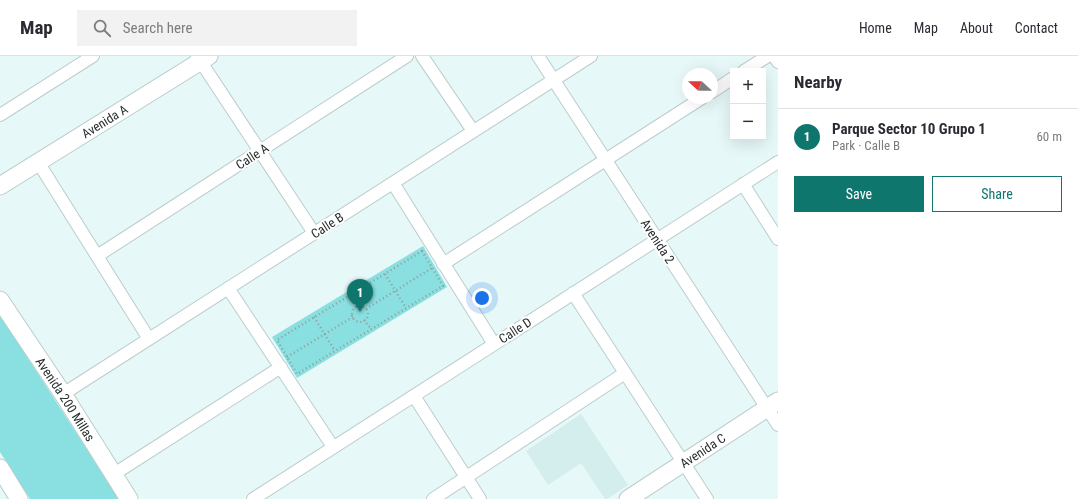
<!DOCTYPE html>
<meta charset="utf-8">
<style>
:root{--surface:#fff;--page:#f2f2f3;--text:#2b2b33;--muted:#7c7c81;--line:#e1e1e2;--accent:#0f766e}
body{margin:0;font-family:"Roboto Condensed",sans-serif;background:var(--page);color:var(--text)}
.controls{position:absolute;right:12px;top:12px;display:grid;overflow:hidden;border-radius:0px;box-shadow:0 4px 16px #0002}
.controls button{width:36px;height:36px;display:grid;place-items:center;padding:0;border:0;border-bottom:1px solid var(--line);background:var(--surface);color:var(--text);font:20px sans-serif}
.compass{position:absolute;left:682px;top:12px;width:36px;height:36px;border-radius:50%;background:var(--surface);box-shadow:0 4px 16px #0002;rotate:292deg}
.you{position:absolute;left:482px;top:242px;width:14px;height:14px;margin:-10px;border:3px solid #fff;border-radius:50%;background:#1a73e8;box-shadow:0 0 0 6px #1a73e833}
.badge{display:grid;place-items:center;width:26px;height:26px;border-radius:50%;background:var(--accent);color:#fff;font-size:13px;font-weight:700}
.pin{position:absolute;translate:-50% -33px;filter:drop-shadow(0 1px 2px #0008)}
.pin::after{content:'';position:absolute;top:21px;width:14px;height:12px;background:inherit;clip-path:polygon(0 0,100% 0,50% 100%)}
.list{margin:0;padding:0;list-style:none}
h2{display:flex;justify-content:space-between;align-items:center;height:52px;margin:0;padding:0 16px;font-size:17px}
h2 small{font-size:13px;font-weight:400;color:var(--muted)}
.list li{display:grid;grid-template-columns:26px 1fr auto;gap:12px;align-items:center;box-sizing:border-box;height:56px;padding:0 16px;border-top:1px solid var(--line)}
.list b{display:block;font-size:15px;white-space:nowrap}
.list p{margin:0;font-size:13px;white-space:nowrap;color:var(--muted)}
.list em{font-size:13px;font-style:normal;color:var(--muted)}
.actions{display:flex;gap:8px;padding:12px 16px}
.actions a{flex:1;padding:9px 0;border:1px solid var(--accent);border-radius:0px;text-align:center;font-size:14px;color:var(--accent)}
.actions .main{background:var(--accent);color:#fff}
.icon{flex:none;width:22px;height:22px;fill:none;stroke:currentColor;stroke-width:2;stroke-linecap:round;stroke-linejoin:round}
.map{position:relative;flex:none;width:778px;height:443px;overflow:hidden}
header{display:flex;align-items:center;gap:24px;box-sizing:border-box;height:56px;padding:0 20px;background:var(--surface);border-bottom:1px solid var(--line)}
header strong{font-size:19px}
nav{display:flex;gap:22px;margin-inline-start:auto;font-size:14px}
.search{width:280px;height:36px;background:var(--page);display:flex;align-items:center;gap:10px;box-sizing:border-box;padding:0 14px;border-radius:0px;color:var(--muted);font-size:15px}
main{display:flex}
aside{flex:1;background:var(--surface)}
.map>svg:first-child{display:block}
</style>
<header>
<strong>Map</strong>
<div class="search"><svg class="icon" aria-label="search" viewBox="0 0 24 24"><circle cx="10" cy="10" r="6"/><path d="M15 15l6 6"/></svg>Search here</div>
<nav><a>Home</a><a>Map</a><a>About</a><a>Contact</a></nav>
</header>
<main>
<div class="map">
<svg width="778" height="443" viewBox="0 0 778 443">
<rect width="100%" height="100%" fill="#e7f8f8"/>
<!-- built -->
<path fill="#d4eeee" d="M581,358L628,429L607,443H605L581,407L548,429L526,395Z"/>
<!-- green -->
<path fill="#8ae0e0" d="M423,190L447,231L297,322L272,281Z
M0,259L119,443H30L0,396Z"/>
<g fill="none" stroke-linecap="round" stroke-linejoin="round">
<defs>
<path id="street" d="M197,0L314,177
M422,0L473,75
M538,0L778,369
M774,0L778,6
M744,15L768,0
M712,36L733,22
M0,59L93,0
M38,106L149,283
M393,127L494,288
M743,128L778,183
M97,200L407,0
M443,208L702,42
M228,232L333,391
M573,237L707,443
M63,338L591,0
M414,340L480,443
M114,418L281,311
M253,443L778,106
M433,443L625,317"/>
<g id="secondary">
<path id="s1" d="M0,130L209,0"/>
<path id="s2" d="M0,244L63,338L129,443"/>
<path d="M0,412L19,443"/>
<path id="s3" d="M628,443L778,345"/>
</g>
</defs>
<!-- street casing -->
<use href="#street" stroke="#bcc" stroke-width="14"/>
<!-- secondary casing -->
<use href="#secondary" stroke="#bcc" stroke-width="19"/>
<!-- path -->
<path stroke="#909c9c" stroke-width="2.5" stroke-dasharray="1 3" stroke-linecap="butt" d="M422,195L443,230L297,318L277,284Z
M385,218L406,252
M349,240L356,251
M352 258a8 8 0 1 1 16 0a8 8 0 1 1-16 0Z
M366,253L432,212
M314,261L335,295
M364,264L371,273
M287,301L353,261"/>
<!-- street -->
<use href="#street" stroke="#fff" stroke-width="12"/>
<!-- secondary -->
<use href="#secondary" stroke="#fff" stroke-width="17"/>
</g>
<g text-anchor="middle" stroke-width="4" stroke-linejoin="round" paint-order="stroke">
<!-- street labels -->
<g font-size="13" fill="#282e2e" stroke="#fff">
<text dy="5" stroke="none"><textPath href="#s1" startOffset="123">Avenida A</textPath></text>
<text transform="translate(252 100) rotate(-33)" y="5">Calle A</text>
<text transform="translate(327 169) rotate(-33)" y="5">Calle B</text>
<text transform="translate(658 185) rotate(57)" y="5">Avenida 2</text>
<text transform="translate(515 274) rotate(-33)" y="5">Calle D</text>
<text dy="5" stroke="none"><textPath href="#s2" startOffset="119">Avenida 200 Millas</textPath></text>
<text dy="5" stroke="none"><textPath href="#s3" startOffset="89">Avenida C</textPath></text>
</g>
</g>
</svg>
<div class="controls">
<button>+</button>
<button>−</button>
</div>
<svg class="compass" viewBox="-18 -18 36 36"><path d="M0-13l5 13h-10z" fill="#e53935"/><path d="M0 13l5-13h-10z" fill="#7c7c81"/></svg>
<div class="you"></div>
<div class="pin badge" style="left:360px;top:256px">1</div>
</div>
<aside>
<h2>Nearby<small></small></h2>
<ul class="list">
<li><span class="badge">1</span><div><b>Parque Sector 10 Grupo 1</b><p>Park · Calle B</p></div><em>60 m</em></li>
</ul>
<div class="actions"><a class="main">Save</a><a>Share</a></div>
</aside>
</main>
